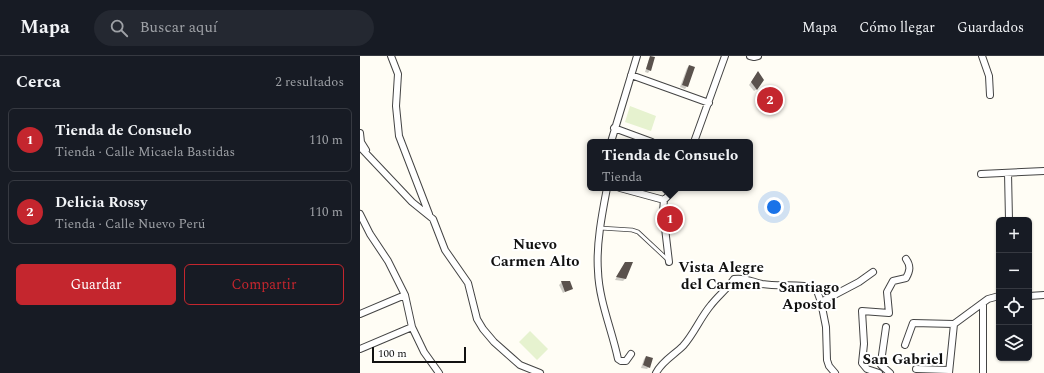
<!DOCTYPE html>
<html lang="es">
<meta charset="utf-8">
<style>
:root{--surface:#171b24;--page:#242831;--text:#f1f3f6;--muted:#9ea1a6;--line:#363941;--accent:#c4262e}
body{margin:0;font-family:Spectral,serif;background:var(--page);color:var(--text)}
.controls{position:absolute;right:12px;bottom:12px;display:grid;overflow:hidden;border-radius:6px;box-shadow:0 1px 3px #0004}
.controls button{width:36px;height:36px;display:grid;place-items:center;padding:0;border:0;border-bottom:1px solid var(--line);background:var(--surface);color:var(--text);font:20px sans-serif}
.scale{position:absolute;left:12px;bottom:10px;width:94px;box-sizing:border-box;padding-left:4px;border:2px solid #111;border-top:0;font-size:11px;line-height:14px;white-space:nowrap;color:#111;-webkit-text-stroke:3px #fff;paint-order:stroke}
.you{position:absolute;left:414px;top:151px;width:14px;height:14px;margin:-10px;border:3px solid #fff;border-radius:50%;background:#1a73e8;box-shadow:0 0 0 6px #1a73e833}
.badge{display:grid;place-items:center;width:26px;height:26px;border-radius:50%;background:var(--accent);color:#fff;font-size:13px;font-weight:700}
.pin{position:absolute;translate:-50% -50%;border:2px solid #fff;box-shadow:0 1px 4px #0006}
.popup{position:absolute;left:227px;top:83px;width:166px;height:52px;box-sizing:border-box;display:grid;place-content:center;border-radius:6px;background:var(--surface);filter:drop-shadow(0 1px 3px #0005);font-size:13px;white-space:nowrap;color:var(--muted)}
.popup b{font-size:15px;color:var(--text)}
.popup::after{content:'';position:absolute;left:50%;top:100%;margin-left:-8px;border:8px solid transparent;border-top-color:var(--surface)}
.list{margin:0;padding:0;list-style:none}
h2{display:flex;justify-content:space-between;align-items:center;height:52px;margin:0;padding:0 16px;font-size:17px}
h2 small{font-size:13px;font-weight:400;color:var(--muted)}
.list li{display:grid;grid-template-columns:26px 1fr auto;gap:12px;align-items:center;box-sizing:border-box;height:64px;margin:0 8px 8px;padding:0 8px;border:1px solid var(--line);border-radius:6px}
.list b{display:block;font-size:15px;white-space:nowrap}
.list p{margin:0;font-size:13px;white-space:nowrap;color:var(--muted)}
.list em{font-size:13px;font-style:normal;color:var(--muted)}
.actions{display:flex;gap:8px;padding:12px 16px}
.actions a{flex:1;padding:9px 0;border:1px solid var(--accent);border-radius:6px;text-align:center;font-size:14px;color:var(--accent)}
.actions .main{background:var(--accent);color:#fff}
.icon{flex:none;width:22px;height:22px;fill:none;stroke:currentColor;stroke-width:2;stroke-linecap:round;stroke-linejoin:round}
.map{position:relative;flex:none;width:684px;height:317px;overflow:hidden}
header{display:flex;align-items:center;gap:24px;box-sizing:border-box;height:56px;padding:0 20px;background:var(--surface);border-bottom:1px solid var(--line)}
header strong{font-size:19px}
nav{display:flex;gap:22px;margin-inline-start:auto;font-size:14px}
.search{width:280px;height:36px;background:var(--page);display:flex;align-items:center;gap:10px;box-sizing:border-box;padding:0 14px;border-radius:22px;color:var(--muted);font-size:15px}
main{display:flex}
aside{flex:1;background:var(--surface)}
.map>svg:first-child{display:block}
</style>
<header>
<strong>Mapa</strong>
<div class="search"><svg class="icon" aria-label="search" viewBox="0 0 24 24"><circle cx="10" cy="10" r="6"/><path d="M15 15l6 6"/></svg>Buscar aquí</div>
<nav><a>Mapa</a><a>Cómo llegar</a><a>Guardados</a></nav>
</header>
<main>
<aside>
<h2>Cerca<small>2 resultados</small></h2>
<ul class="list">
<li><span class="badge">1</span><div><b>Tienda de Consuelo</b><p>Tienda · Calle Micaela Bastidas</p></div><em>110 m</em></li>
<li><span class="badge">2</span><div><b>Delicia Rossy</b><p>Tienda · Calle Nuevo Perú</p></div><em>110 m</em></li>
</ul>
<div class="actions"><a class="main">Guardar</a><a>Compartir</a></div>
</aside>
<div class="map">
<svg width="684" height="317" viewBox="0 0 684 317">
<rect width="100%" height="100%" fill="#fffdf5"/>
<!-- pitch -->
<path fill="#e6f2cf" d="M270,50L296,60L291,75L265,66Z
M170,275L188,293L177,304L159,286Z"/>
<!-- shadow -->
<path fill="#0003" d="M291,1L290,14L288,17L285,16L289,3Z
M329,10L327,30L325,33L320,31L327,12Z
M398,16L397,33L394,35L389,29Z
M265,207V223L263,225L255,224Z
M202,226L212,232L203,237L199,229Z
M286,301L289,311L287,313L281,312L284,303Z"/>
<!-- building -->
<path fill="#5a524d" d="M290,0L295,1L291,15L286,13Z
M329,9L335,11L328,31L322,29Z
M398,15L404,24L397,34L391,26Z
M265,206H273L266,223L256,221Z
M201,225H210L213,233L205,236Z
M286,300L293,302L290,312L283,309Z"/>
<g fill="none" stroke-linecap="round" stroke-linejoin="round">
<defs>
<path id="lane" d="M240,172L272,174L278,176L307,203"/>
<path id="street" d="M31,0L38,18L36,50L39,80L69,158
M390,0L394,1L398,0
M622,0L629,20L630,39
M271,19L349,47
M254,72L292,86
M0,77L1,86L6,94
M251,86L277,0
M334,86L365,0
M0,91L52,146L73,163L85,194L108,227L117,263L123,273L134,286L160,309L180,317
M648,117L649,164
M621,118L684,115
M247,132C242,158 236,189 238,215C239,245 252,274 258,303L261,305H266L271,298
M260,132L304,144
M0,158L10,178L28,205L45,239L52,271L64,296L79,317
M309,206L303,155L304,144L316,132
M669,240L684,239
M461,246L499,226L513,216
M623,247V317
M0,258L45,239
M594,268L628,243L639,240
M526,271L521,306V309L530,317
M545,289L553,267L594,268
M0,293L52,271
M556,313L589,314
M296,317C302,305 314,299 323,290C334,278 340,262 351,249C358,240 367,233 374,223C385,221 392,226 402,228C420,231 439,227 456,232L461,246L466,271L467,304L469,310L475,317
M519,317L507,313L502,307L504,288L502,255L529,257L527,236L533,225L546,222C550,215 551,210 546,203
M589,317L594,268"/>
</defs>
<!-- lane casing -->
<use href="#lane" stroke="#444" stroke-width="4.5"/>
<!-- street casing -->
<use href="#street" stroke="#444" stroke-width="8"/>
<!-- lane -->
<use href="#lane" stroke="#fff" stroke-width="3"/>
<!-- street -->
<use href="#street" stroke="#fff" stroke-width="6"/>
</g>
<g text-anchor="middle" stroke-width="4" stroke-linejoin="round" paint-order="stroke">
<!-- neighbourhood labels -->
<g font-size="15" font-weight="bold" fill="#111" stroke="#fff">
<text x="175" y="193">Nuevo<tspan x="175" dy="17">Carmen Alto</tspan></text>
<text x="361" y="216">Vista Alegre<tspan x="361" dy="17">del Carmen</tspan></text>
<text x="449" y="236">Santiago<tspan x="449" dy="17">Apostol</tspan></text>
<text x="543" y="308">San Gabriel</text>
</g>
</g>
</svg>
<div class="controls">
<button>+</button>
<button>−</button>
<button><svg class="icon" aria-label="locate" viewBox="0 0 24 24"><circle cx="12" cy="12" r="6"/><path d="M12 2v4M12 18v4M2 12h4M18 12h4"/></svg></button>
<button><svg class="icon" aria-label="layers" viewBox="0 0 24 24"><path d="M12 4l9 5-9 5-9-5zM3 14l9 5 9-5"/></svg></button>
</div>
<div class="scale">100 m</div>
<div class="you"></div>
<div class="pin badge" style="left:310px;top:163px">1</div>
<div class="popup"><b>Tienda de Consuelo</b>Tienda</div>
<div class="pin badge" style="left:410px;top:44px">2</div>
</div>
</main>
